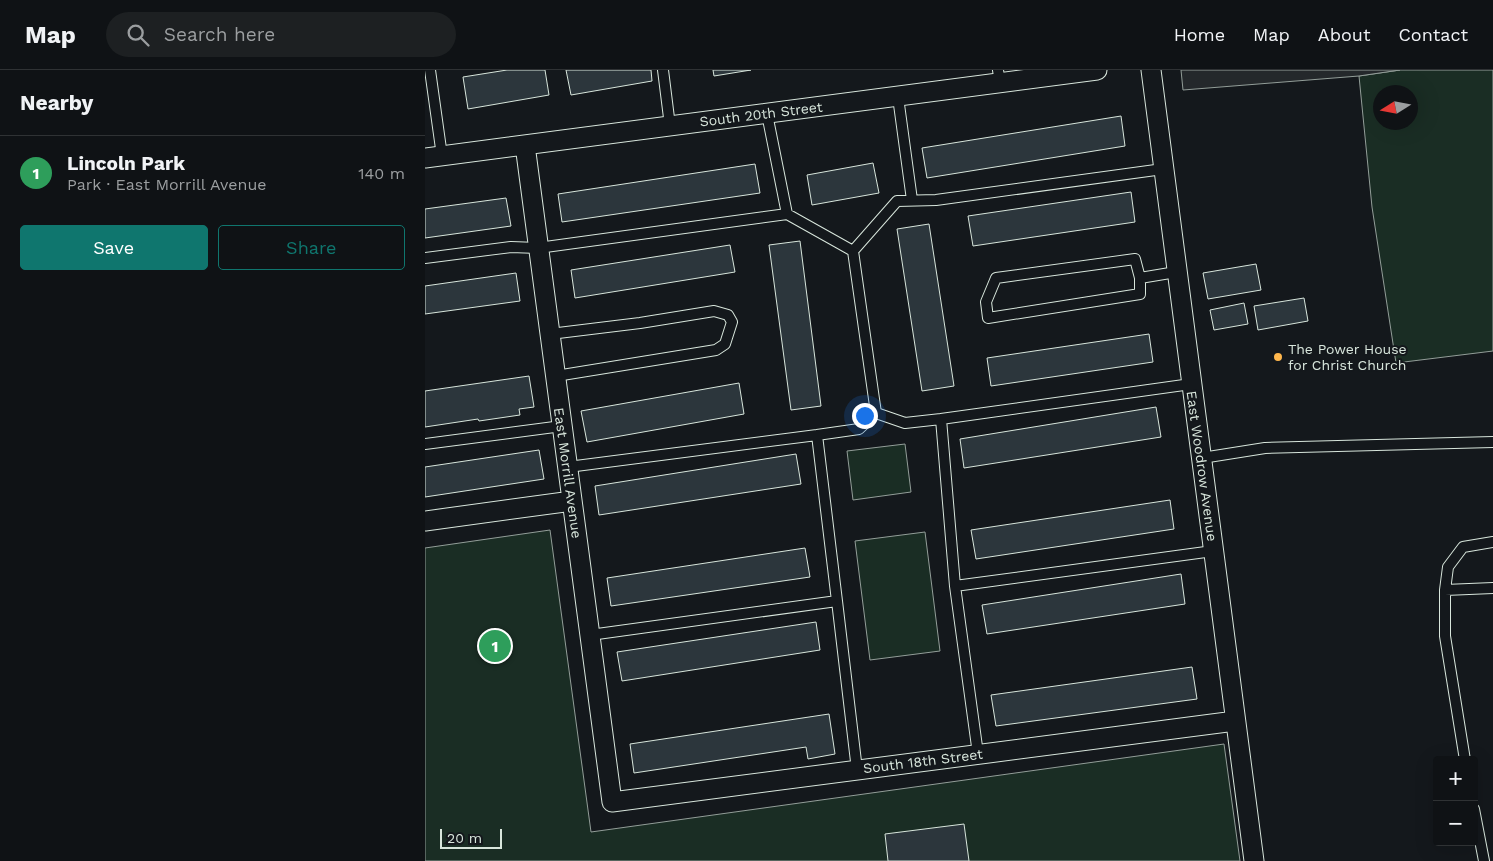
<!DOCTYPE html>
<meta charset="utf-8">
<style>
:root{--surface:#0f1215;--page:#1d2022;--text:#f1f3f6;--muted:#9b9ea0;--line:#2f3234;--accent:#0f766e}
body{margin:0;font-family:"Work Sans",sans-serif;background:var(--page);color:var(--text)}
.controls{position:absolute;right:15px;bottom:15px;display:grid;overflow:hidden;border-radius:5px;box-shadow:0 5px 20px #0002}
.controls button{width:45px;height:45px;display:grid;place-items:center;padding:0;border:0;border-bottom:1px solid var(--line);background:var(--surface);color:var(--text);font:25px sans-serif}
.compass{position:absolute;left:948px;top:15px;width:45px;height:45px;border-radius:50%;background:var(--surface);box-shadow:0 5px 20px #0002;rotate:259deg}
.scale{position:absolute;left:15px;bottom:12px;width:62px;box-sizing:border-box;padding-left:5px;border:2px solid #d8e6dc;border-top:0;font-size:14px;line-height:18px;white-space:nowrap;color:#d8e6dc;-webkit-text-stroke:4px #14181c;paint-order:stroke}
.you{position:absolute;left:439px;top:345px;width:18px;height:18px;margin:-12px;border:4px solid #fff;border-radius:50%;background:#1a73e8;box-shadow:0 0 0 8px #1a73e833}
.badge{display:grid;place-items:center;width:32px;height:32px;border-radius:50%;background:var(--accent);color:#fff;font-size:16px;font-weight:700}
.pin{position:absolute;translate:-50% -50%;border:2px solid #fff;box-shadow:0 1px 5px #0006}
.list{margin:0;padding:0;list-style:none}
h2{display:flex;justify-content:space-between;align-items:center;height:65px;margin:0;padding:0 20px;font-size:21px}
h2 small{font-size:16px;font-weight:400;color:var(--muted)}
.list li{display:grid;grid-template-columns:32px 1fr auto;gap:15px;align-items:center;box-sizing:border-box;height:75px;padding:0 20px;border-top:1px solid var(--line)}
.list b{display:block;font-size:19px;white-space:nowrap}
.list p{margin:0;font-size:16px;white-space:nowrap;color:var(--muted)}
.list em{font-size:16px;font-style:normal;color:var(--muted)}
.actions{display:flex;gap:10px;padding:15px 20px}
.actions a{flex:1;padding:11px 0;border:1px solid var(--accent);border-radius:5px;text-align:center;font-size:18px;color:var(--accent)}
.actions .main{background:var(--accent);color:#fff}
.icon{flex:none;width:28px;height:28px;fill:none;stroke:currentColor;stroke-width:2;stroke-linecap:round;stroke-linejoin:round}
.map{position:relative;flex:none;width:1068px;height:791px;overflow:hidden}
header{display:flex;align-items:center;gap:30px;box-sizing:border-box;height:70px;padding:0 25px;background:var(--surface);border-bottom:1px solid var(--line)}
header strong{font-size:24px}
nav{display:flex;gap:28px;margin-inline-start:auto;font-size:18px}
.search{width:350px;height:45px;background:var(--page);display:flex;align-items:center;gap:12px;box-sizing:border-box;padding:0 18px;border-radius:28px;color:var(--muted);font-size:19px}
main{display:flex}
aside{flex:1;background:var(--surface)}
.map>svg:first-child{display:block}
</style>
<header>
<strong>Map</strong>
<div class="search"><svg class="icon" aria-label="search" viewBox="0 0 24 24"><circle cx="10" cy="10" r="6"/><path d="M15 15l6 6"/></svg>Search here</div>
<nav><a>Home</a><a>Map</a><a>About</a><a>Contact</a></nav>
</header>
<main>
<aside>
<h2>Nearby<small></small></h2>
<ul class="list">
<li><span class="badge" style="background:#2e9e5b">1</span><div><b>Lincoln Park</b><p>Park · East Morrill Avenue</p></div><em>140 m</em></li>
</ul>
<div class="actions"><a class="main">Save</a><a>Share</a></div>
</aside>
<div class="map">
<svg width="1068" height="791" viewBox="0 0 1068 791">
<rect width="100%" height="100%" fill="#14181c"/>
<!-- green -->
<path fill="#1a2d24" stroke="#939e99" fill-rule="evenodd" d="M975,0H1068V281L971,293L947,137L934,6ZM956,22H986V52H956Z
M480,374L486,422L428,430L422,381Z
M125,460L166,762L799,674L815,791H0V478Z
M500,462L515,581L445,590L430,471Z"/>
<!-- parking -->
<path fill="#24282b" stroke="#939e99" d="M756,0H975L934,6L758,20Z"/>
<!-- building -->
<path fill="#2c363c" stroke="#d8e6dc" d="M82,0H120L124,25L43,39L38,7Z
M141,0H226L227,11L146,25Z
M288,0H326L289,6Z
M696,46L700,76L502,108L497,78Z
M448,93L454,123L387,135L382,105Z
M330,94L335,123L137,152L133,124Z
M706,122L710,152L548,176L543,146Z
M81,128L86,156L0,168V139Z
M504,154L529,316L497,321L472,159Z
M375,171L396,336L366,340L344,175Z
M305,175L310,202L150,228L146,200Z
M831,194L836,220L783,229L778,203Z
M91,203L95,231L0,244V216Z
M879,228L883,251L833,260L829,236Z
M819,233L823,254L789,260L785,240Z
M724,264L728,292L566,316L562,288Z
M104,306L109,337L94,339L95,345L54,351L53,349L0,357V321Z
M314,313L319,344L162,372L156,341Z
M731,337L736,367L539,398L535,369Z
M114,380L119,409L0,427V397Z
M371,384L376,414L174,445L170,416Z
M745,430L749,459L551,489L546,460Z
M380,478L385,507L186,536L182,508Z
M756,504L760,534L562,564L557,535Z
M391,552L395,580L197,611L192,582Z
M767,597L772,629L571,656L566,625Z
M404,644L410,684L383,689L381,677L209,703L205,674Z
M539,754L544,791H463L460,764Z"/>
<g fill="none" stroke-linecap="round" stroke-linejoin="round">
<defs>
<path id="lane" d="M5,0L17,86
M238,0L245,56
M573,0L575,13
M473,27L487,130
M342,44L362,144
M0,188L86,177L113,178L362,144L428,181
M715,208V224L563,248L561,232L571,208L710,189L715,208L751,202
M125,264L215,253L289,241L303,245L307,252L300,274L291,280L131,306
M766,314L516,349L530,516L788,481
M516,349L480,353L451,343L428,181L472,131L511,130L738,99
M392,365L434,359L451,343
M0,374L137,356
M777,388L840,378L1068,372
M143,397L392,365L412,531
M530,516L553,684
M1020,520L1068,518
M165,565L412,531L432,700
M1040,690L1020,566V520L1023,497L1038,477L1068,472
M1049,739L1059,791"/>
<path id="street" d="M726,0L829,791
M100,75L187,732L810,651
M0,88L672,0
M0,451L147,431"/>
</defs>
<!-- lane casing -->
<use href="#lane" stroke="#d8e6dc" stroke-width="12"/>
<!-- street casing -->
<use href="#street" stroke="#d8e6dc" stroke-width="21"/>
<!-- lane -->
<use href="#lane" stroke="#14181c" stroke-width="10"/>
<!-- street -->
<use href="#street" stroke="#14181c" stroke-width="19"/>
</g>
<!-- markers -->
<circle fill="#ffb74d" stroke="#14181c" stroke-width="2" cx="853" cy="287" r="5"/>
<g text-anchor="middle" stroke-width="4" stroke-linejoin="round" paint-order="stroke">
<!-- street labels -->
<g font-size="14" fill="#d8e6dc" stroke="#14181c">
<text transform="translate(336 44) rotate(-7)" y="5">South 20th Street</text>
<text transform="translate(777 396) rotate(82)" y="5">East Woodrow Avenue</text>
<text transform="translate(143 403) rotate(82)" y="5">East Morrill Avenue</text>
<text transform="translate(498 691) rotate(-7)" y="5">South 18th Street</text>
</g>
<!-- poi labels -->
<g font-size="14" fill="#d8e6dc" stroke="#14181c" text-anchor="start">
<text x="863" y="284">The Power House<tspan x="863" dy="16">for Christ Church</tspan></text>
</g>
</g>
</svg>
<div class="controls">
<button>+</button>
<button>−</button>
</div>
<svg class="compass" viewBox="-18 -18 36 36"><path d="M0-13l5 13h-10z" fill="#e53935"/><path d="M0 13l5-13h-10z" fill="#9b9ea0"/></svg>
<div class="scale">20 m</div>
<div class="you"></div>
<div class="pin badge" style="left:70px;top:576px;background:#2e9e5b">1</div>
</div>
</main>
